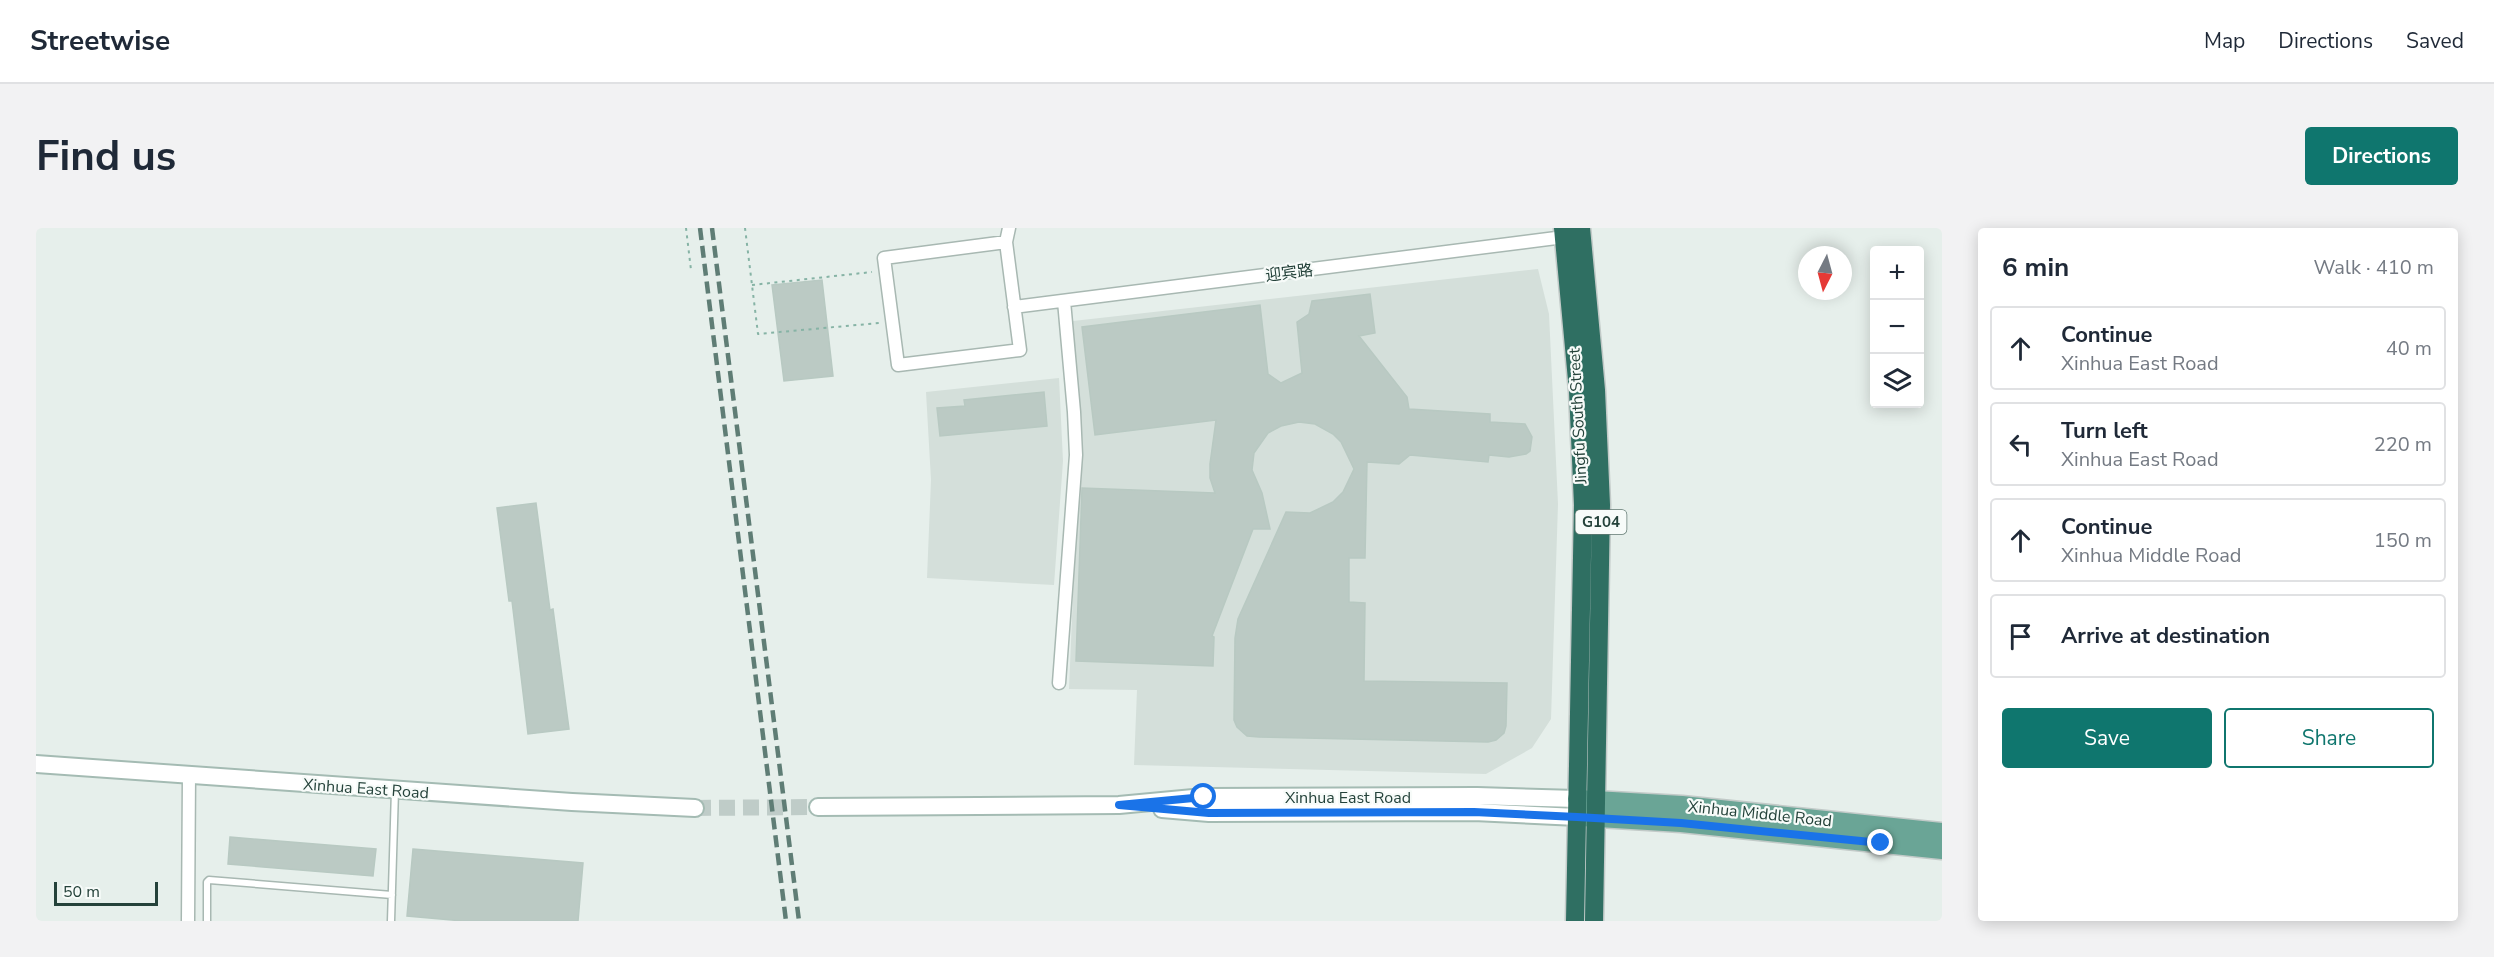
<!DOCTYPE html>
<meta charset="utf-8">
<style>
:root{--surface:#fff;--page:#f2f2f3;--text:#1f2937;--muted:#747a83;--line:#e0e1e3;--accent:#0f766e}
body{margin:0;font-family:"Nunito Sans","Noto Sans SC",sans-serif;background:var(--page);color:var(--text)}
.controls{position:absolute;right:18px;top:18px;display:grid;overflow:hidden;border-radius:6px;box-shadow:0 3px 15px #0003}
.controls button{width:54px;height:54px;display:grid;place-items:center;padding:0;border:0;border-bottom:2px solid var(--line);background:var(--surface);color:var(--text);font:30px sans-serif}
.compass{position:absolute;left:1762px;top:18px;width:54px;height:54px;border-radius:50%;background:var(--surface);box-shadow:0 3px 15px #0003;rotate:186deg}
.scale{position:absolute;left:18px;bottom:15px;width:104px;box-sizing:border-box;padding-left:6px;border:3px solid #24423a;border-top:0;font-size:16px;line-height:21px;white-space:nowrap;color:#24423a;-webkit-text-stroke:4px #f7fbf9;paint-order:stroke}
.stop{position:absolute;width:18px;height:18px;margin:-14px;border:4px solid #1a73e8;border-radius:50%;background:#fff}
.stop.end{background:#1a73e8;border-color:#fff;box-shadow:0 2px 6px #0008}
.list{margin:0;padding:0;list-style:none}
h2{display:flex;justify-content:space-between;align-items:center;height:78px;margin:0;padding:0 24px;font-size:26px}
h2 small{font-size:20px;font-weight:400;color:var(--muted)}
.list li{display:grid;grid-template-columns:39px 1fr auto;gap:18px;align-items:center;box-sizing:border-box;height:84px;margin:0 12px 12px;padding:0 12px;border:2px solid var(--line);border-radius:6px}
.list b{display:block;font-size:22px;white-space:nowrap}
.list p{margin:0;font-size:20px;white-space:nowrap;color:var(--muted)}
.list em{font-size:20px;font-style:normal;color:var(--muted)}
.actions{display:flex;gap:12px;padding:18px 24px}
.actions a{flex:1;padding:14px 0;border:2px solid var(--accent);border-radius:6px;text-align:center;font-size:21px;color:var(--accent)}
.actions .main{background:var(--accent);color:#fff}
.icon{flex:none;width:33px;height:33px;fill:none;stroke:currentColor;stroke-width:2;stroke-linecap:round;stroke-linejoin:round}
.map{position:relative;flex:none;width:1906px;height:693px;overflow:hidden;border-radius:6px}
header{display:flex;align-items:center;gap:36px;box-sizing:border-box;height:84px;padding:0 30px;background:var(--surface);border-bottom:2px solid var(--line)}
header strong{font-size:28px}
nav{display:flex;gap:33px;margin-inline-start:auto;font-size:21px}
.intro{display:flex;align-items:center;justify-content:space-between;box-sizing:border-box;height:144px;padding:0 36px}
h1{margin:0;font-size:42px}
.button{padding:15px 27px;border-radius:6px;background:var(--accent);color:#fff;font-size:21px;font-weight:700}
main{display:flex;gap:36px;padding:0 36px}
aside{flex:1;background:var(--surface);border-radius:6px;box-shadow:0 3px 15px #0003}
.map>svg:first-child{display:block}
</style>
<header>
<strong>Streetwise</strong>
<nav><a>Map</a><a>Directions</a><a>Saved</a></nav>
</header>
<div class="intro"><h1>Find us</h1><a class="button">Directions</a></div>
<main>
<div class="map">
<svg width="1906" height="693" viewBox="0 0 1906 693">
<rect width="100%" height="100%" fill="#e6efeb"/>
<!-- built -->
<path fill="#d4dfda" d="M1502,41L1513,86L1522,276L1515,491L1496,520L1450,546L1098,537L1101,462L1033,461L1043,226L1042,159L1037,93Z
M1023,150L1027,233L1018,357L891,350L895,252L890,164Z"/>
<!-- building -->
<path fill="#bbcac4" stroke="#b8c9c2" stroke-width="1.5" d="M786,52L797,148L748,153L736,57Z
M1334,66L1339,105L1323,108L1371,169L1373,181L1454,186V194L1489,196L1496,209L1494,223L1490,226L1473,229L1453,227L1452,234L1374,227L1363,236L1331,234L1329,330H1313V374L1329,375L1328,453L1471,455L1470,498L1468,505L1460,512L1452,514L1223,509L1211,508L1201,499L1198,492L1199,410L1202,391L1250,284L1274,285L1297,274L1307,264L1318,241L1305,214L1297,206L1279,196L1263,194L1245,198L1232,205L1218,225L1216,242L1226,265L1234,301H1217L1176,408L1178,409L1177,438L1040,433L1046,260L1179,265L1174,250V236L1180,192L1059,207L1046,99L1224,77L1232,146L1245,155L1266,145L1261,94L1273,86L1276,73Z
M1008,164L1011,198L904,208L901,180L929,178L928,172Z
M500,275L514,382L517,381L533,501L492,506L476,373H473L461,280Z
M194,609L340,621L337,648L192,636Z
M377,621L547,635L542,693H427L371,688Z"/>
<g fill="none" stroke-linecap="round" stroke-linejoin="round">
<!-- secondary-tunnel -->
<path stroke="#bfccc8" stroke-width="16" stroke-dasharray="16 8" stroke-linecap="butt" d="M659,580L782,579"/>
<defs>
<path id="lane" d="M171,693V654L173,652L356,667
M355,693L359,562"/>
<path id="street" d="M970,14L984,122L862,137L848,30Z
M970,14L973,0
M978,79L1528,9
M1023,455L1040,227L1038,184L1028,73
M152,693L153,547"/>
<path id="secondary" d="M0,536L536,574L659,580
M782,579L1083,577L1168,569L1441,568L1541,571
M1126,581L1173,585L1438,584L1541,589"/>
<path id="primary" d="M1541,571L1646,577L1906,604
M1546,589L1645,595L1906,622"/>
<path id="highway" d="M1527,0L1542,163L1547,277L1539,693
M1545,0L1560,162L1565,277L1558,693"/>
</defs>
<!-- lane casing -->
<use href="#lane" stroke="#a8b8b2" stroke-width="9"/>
<!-- street casing -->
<use href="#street" stroke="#a8b8b2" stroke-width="15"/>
<!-- secondary casing -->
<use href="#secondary" stroke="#a4bbb3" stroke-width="20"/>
<!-- primary casing -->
<use href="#primary" stroke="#c2cac8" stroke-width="21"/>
<!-- highway casing -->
<use href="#highway" stroke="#c2cac8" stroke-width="21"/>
<!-- path -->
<path stroke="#86b3a5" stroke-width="2" stroke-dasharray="3 4.5" stroke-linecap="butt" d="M650,0L655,42
M709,0L722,106L843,95
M716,57L836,44"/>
<!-- lane -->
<use href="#lane" stroke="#fff" stroke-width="6"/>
<!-- street -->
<use href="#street" stroke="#fff" stroke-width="12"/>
<!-- secondary -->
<use href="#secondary" stroke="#fff" stroke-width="16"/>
<!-- primary -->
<use href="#primary" stroke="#6aa596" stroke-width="18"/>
<!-- highway -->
<use href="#highway" stroke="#2f6f62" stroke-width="18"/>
<!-- rail -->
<path stroke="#5f7d75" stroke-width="4.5" stroke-dasharray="12 6" stroke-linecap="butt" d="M664,0L750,693
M676,0L763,693"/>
</g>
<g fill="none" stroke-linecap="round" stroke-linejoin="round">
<!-- route -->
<path stroke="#1a73e8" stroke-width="8" d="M1168,569L1083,577L1173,585L1438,584L1541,589L1645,595L1845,615"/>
</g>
<g text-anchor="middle" stroke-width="4.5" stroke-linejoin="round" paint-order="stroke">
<!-- shield labels -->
<rect fill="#f7fbf9" stroke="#637a73" stroke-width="1.5" x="1539.5" y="282" width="51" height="24" rx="4.5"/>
<g font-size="15" font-weight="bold" fill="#24423a">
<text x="1565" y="299">G104</text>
</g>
<!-- street labels -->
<g font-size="16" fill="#24423a" stroke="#f7fbf9">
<text transform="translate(1253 44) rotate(-7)" y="6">迎宾路</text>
<text transform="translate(1541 188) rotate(-93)" y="6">Jingfu South Street</text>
<text transform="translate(330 560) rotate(4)" y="6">Xinhua East Road</text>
<text x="1312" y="575">Xinhua East Road</text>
<text transform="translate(1724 585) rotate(6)" y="6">Xinhua Middle Road</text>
</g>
</g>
</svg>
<div class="controls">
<button>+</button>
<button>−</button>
<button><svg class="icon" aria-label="layers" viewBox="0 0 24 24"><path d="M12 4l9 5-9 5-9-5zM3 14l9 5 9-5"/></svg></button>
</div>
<svg class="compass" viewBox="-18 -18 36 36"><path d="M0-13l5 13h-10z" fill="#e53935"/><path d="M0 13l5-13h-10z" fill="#747a83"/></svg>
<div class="scale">50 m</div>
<div class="stop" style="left:1168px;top:569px"></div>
<div class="stop end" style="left:1845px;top:615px"></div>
</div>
<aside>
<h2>6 min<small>Walk · 410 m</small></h2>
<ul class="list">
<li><svg class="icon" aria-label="ahead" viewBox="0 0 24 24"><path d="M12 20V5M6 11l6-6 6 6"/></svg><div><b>Continue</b><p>Xinhua East Road</p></div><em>40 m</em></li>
<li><svg class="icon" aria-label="left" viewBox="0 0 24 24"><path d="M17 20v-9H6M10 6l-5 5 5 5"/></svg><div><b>Turn left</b><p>Xinhua East Road</p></div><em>220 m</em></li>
<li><svg class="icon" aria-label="ahead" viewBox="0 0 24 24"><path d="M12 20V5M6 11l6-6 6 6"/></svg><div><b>Continue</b><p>Xinhua Middle Road</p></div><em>150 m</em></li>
<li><svg class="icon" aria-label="arrive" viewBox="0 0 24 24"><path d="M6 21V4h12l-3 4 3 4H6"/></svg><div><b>Arrive at destination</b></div></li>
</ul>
<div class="actions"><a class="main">Save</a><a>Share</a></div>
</aside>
</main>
